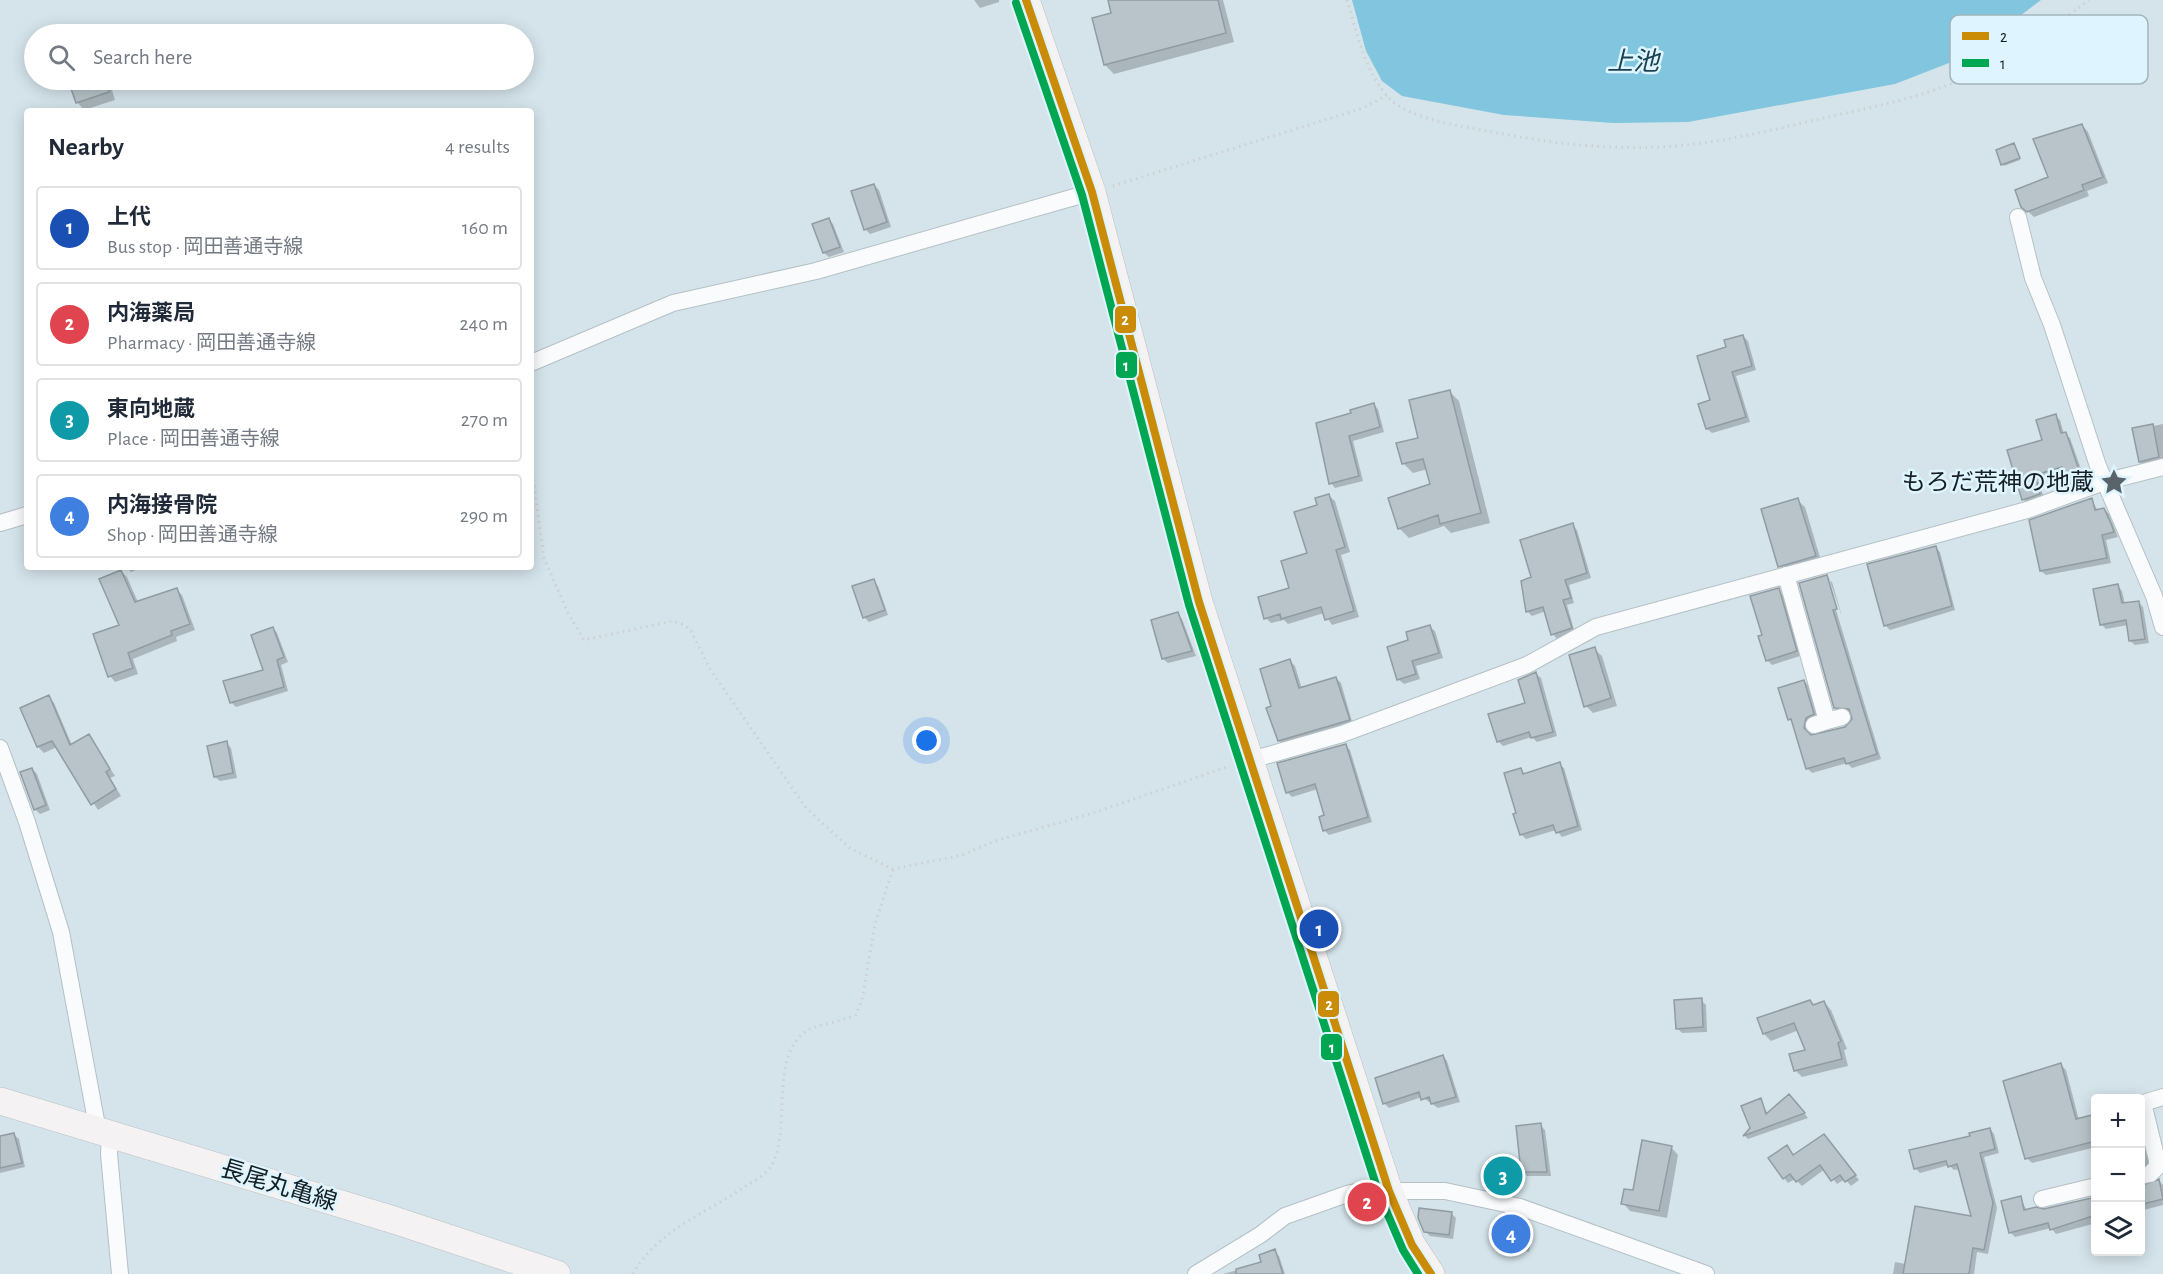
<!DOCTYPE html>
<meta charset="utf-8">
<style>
:root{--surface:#fff;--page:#f6f6f7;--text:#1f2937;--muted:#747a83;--line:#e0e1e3;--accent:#586469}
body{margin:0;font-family:"Alegreya Sans","Noto Sans JP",sans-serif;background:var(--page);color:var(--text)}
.controls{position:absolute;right:18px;bottom:18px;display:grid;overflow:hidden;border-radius:6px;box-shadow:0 3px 15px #0003}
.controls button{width:54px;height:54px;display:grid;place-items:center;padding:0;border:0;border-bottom:2px solid var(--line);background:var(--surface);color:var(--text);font:30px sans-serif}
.you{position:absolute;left:927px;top:741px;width:21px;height:21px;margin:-15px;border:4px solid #fff;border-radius:50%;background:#1a73e8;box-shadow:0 0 0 9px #1a73e833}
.badge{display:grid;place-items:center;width:39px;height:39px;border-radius:50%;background:var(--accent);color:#fff;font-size:20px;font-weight:700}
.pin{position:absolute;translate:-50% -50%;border:3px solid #fff;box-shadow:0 2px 6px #0006}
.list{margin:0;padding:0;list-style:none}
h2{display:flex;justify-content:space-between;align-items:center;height:78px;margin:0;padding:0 24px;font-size:26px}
h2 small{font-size:20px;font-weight:400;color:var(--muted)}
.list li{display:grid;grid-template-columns:39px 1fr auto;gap:18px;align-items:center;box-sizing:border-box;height:84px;margin:0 12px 12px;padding:0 12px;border:2px solid var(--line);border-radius:6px}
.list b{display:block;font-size:22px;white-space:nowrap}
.list p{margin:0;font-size:20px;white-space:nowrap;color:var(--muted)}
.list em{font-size:20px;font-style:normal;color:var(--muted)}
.icon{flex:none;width:33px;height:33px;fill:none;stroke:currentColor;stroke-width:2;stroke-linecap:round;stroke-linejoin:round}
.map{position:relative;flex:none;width:2163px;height:1274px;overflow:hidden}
.search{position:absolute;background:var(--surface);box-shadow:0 3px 15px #0003;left:24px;top:24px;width:510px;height:66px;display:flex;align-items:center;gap:15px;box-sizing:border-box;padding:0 21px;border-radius:33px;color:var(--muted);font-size:22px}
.panel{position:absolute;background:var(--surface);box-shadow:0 3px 15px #0003;left:24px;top:108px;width:510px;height:462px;border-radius:6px}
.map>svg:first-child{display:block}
</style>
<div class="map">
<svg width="2163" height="1274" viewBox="0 0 2163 1274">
<rect width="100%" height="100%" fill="#d5e4eb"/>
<!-- water -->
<path fill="#81c5df" d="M1352,0H2041L1967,56L1895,84L1688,122L1613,123L1504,115L1402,96L1382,81L1366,51Z"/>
<!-- shadow -->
<path fill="#0003" d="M974,0H999V2L980,8Z
M1109,0H1223L1234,42L1114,74L1105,65L1094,20L1113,14Z
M86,26L94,34H61Z
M69,80H109L115,100L84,110L77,102Z
M2082,125L2088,132L2108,183L2087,191L2089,196L2034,217L2022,206L2050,178Z
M2014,145L2020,160L2004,166L2003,164Z
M874,185L879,190L891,227L870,234L865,229Z
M828,219L833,224L844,252L829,257L824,253L814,224Z
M1743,336L1748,341L1756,370L1736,376L1750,422L1712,433L1707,429L1700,405L1712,401L1728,348Z
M1449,391L1459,401L1490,523L1451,533L1444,526L1409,538L1399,528L1431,485L1428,469L1413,473L1403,463Z
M1373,404L1378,409L1384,432L1353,441L1363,481L1335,488L1331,483L1353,414Z
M2055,415L2060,420L2064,434L2070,438L2086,483L2071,488L2067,484L2064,472L2038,480L2044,498L2028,504L2024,500L2009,451L2044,441Z
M2163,424V462L2145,466L2140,462L2134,430Z
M1329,496L1335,501L1350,552L1341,555L1359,617L1332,625L1324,613L1288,624L1284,620L1271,623L1266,618L1291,589L1309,554L1319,506Z
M1797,500L1805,507L1822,564L1787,573L1779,566Z
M2092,500L2098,511L2104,509L2109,514L2118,537L2106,540L2111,563L2046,575L2041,571Z
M1572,525L1577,530L1591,578L1569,585L1574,603L1567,605L1575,633L1557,639L1553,634L1546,611L1532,616L1527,611Z
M1935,547L1940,552L1955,610L1890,630L1885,625Z
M126,567H143L131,572Z
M121,571L127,577L138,602L176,589L182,595L195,630L176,637L177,641L133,659L138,674L115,682L110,676L121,626Z
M1827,577L1830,580H1827L1881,759L1852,768L1847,763L1812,773L1808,769L1795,725L1789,719L1804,681L1809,686L1818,719L1808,727L1810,735L1845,728L1854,721L1852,713L1841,712L1836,707Z
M873,581L878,586L888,615L869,622L864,617Z
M1830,581L1832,582L1841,613V614Z
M2118,586L2122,591L2125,604L2138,602L2143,607L2149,643L2135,645L2130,641L2128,625L2106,629L2101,624Z
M1778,590L1783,595L1800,656L1772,665L1767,660Z
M1177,614L1182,619L1196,656L1168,663L1163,659Z
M1430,627L1435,631L1443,658L1416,666L1420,679L1404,684L1399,680L1389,648L1410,641Z
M273,628L277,633L288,662L281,665L288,691L236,707L231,702L265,671Z
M1594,649L1602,656L1617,706L1593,713L1586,706Z
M1290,661L1295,666L1302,689L1336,678L1341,683L1353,725L1284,745L1279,741L1273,707Z
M1536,674L1541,678L1557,736L1537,742L1532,737L1503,746L1498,741L1527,704Z
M49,697L54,703L72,745L89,736L115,776L110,778L121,796L98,810L57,747L44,753L38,747L22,709Z
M226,743L231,748L237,778L220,781L215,777Z
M1345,745L1350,750L1372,822L1329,835L1324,830L1326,816L1318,789L1292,797L1287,792Z
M1559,764L1564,768L1582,830L1562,837L1556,830L1526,839L1521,834L1518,814L1521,769L1525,774Z
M32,769L37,774L50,810L40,814L35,809Z
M1701,1000L1706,1005L1707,1032L1682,1033L1677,1028Z
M1810,1001L1815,1006L1824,1002L1831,1010L1847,1049L1844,1050L1848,1066L1802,1077L1795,1070L1807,1051L1799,1030L1771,1041L1764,1034L1759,1019Z
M1443,1056L1447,1061L1460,1102L1438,1108L1422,1097L1389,1108L1384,1103Z
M2061,1065L2066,1070L2079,1120L2096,1116V1147L2032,1163L2027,1158Z
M1760,1100L1768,1114L1794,1101L1808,1118L1748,1139L1744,1135L1751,1129Z
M1540,1125L1545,1130L1551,1176H1527L1522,1171Z
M2140,1128L2150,1167L2140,1172Z
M1990,1129L1994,1134L1999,1153L1984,1157L1997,1208L1988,1254L1977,1252L1974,1274H1893L1895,1262L1906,1264L1973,1218L1960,1169L1954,1170L1949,1165L1920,1173L1915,1168Z
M14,1135L19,1139L25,1167L0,1173V1138Z
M1824,1136L1859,1180L1851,1186L1845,1179L1837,1184L1825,1169L1802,1186L1795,1179L1788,1183L1784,1178L1787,1147L1794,1156Z
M1671,1147L1678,1155L1667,1218L1630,1211L1623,1203Z
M2159,1181L2163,1185V1205L2140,1211V1188Z
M2020,1197L2027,1211H2044L2096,1198V1223L2056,1234L2051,1228L2015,1237L2011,1233Z
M1374,1200L1379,1210L1365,1214L1363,1212Z
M1451,1213L1456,1218L1453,1239L1430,1236L1425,1231Z
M1528,1229L1533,1233L1529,1252L1500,1245L1495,1240Z
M1274,1251L1279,1256L1285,1274H1223L1263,1263Z"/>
<!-- building -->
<path fill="#b8c4c9" stroke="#919ca2" stroke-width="1.5" d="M1108,0H1218L1226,33L1104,65L1092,18L1111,13Z
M68,80H104L109,92L76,103Z
M2082,124L2103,177L2082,185L2084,190L2027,212L2021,207L2015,190L2048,177L2033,139Z
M2014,143L2020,158L2001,165L1996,150Z
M874,184L887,222L864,230L851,191Z
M829,218L840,247L823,253L812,224Z
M1743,335L1752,366L1732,372L1746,417L1706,429L1698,404L1710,400L1697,356L1726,347L1724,340Z
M1450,390L1481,513L1440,524L1438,515L1398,529L1388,498L1430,484L1423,459L1402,464L1396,443L1418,438L1409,400Z
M1374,403L1380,427L1349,436L1359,476L1329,484L1316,423L1351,413L1350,410Z
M2056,414L2061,433L2066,432L2082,479L2066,485L2062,467L2035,475L2040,494L2022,500L2007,450L2042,440L2036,420Z
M2153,424L2159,457L2139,462L2132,428Z
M1329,494L1345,547L1336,550L1354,611L1325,620L1321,607L1281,619L1280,614L1264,619L1258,597L1289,588L1281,561L1307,553L1294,512L1317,505L1315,498Z
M1798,498L1816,556L1778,567L1761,509Z
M2092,498L2095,510L2104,508L2112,526L2114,532L2102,535L2107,558L2040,571L2029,520Z
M1573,523L1587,573L1565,580L1571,598L1563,600L1572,628L1551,635L1543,607L1526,612L1521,581L1531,577L1520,540Z
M1936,546L1952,606L1884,626L1867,564Z
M121,570L135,602L177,588L190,624L171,631L172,635L128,653L133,668L108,677L93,634L119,625L99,579Z
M1827,575L1837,609L1833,610L1877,754L1846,764L1844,758L1806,769L1791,719L1788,720L1778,688L1804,680L1814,714L1806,718L1804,728L1811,735L1845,727L1852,719L1849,709L1834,708L1799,583Z
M874,579L885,610L863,618L852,586Z
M2118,584L2122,603L2139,601L2145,639L2129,641L2126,620L2100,625L2093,589Z
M1779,588L1797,651L1766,661L1758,636L1762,635L1750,596Z
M1178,612L1192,651L1162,659L1151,620Z
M1430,625L1439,653L1412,661L1416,674L1397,680L1387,647L1408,640L1406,632Z
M273,627L284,657L277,660L284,687L230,703L223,681L263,670L251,635Z
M1595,647L1611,698L1584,707L1569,655Z
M1290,659L1299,688L1336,677L1350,720L1278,741L1266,708L1271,706L1260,669Z
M1536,672L1553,732L1531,738L1529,732L1497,742L1488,714L1525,703L1518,680Z
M49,695L70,745L89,734L110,769L106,772L116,789L91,805L52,741L37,747L20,708Z
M227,741L233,773L214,777L207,746Z
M1346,744L1368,817L1323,831L1319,817L1324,815L1315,784L1286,793L1277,763Z
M1560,762L1578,826L1556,833L1553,825L1520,835L1513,814L1516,813L1504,773L1521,768L1523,774Z
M32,768L46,805L34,810L20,772Z
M1702,998L1703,1027L1676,1029L1674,1000Z
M1810,1000L1813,1005L1824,1001L1841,1041L1838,1043L1842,1059L1794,1071L1789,1054L1805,1050L1794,1023L1763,1034L1757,1018Z
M1443,1055L1456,1097L1431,1104L1429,1097L1421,1100L1419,1092L1383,1104L1375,1078Z
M2061,1063L2076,1119L2096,1114V1141L2025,1159L2003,1081Z
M1789,1094L1805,1113L1743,1136L1750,1128L1741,1106L1761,1098L1766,1114Z
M1541,1123L1547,1172H1521L1516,1126Z
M1990,1128L1995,1149L1980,1153L1993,1203L1984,1250L1973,1248L1969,1274H1903L1915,1206L1971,1216L1957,1164L1948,1167L1946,1161L1914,1169L1909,1150L1970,1136L1969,1133Z
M14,1133L22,1163L0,1168V1136Z
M1824,1134L1856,1175L1845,1182L1840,1175L1831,1181L1820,1165L1796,1182L1790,1174L1783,1179L1768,1158L1787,1145L1793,1155Z
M1642,1140L1672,1146L1659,1211L1621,1204L1624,1189L1633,1190Z
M2159,1179L2163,1199L2143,1204L2140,1186Z
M2021,1196L2024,1210L2036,1207L2044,1209L2096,1197V1215L2050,1230L2048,1223L2009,1233L2001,1201Z
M1375,1198L1378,1208L1362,1213L1358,1202Z
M1419,1208L1452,1212L1449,1235L1424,1232L1418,1218Z
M1497,1221L1529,1227L1525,1248L1493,1241Z
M1275,1249L1283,1274H1236V1269L1261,1262L1259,1255Z"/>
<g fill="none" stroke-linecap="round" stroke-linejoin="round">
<defs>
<path id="street" d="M2018,217L2033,278L2052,325L2098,466L2154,596L2163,627
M531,363L673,303L816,271L1092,192
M0,523L27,515
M1786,575L1827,721L1814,725
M1827,721L1842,717
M0,748L27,822L61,932L98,1131
M1251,760L1342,734L1527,665L1596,627L2027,510L2104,482L2163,467
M110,1134L109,1154L120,1274
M2140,1176L2150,1174L2157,1167V1160L2143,1103L2163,1097
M2042,1199L2096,1186
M1196,1274L1260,1235L1285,1216L1347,1194L1377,1187L1389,1191H1445L1520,1207L1706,1274"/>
<path id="primary" d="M1026,0L1092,192L1199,602L1389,1191L1412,1245L1431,1274
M0,1101L394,1220L557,1274"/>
</defs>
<!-- street casing -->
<use href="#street" stroke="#b4c0c6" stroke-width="18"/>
<!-- primary casing -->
<use href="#primary" stroke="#b8c0c3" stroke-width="28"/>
<!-- path -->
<path stroke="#ccd0d2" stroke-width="3" stroke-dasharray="1.5 4.5" stroke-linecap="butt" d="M1347,0C1357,33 1365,73 1390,99C1410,119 1460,126 1488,131C1552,144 1620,152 1686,145C1735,140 1784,127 1832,116C1879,106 1927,96 1971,75C2013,55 2052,28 2089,0
M1113,186L1363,108L1387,95
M531,462L544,558L568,613L584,640L673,621L684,625L691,631L710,669L806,808L851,849L893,869L962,855L995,841L1093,813L1230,766
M633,1274C657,1230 707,1213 746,1186C754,1181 766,1175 771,1166C793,1131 767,1055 808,1030C817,1025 843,1021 856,1015L862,1000L875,924L893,869"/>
<!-- street -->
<use href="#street" stroke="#f9fbfc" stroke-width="16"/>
<!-- primary -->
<use href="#primary" stroke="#f4f2f2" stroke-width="27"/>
<defs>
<path id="bus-1" d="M1026,0L1092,192L1199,602L1389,1191L1412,1245L1431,1274"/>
<path id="bus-2" d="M1016,3L1082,195L1189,605L1379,1194L1403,1250L1418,1274"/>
</defs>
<!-- bus-1 casing -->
<use href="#bus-1" stroke="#def4fe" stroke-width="12"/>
<!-- bus-2 casing -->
<use href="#bus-2" stroke="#def4fe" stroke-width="12"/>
<!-- bus-1 -->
<use href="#bus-1" stroke="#ca8b07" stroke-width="8"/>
<!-- bus-2 -->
<use href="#bus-2" stroke="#00a651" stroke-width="8"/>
</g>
<!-- icons -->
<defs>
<symbol id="sight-bare" viewBox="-9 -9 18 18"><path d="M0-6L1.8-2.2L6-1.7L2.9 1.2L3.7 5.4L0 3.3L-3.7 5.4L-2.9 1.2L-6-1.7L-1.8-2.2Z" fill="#586469" stroke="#def4fe" stroke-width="2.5" paint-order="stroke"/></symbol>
</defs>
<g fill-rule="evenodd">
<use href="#sight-bare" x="2095" y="463" width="38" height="38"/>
</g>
<g text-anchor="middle" stroke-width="5" stroke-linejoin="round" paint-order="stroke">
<!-- poi labels -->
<g font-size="24" fill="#151f23" stroke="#def4fe" text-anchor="end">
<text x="2094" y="490">もろだ荒神の地蔵</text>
</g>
<!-- street labels -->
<g font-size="24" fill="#151f23" stroke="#def4fe">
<text transform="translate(279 1185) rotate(17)" y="8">長尾丸亀線</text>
</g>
<!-- water labels -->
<g font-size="26" font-style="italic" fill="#1a4251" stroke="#def4fe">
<text x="1633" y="70">上池</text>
</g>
</g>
<!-- legend -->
<rect x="1950" y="15" width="198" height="69" rx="9" fill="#def4fe" stroke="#a2b4bc" stroke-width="1.5"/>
<rect x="1962" y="32" width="27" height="8" fill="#ca8b07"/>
<rect x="1962" y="59" width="27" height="8" fill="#00a651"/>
<g font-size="16" fill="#151f23">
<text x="2000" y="42">2</text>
<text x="2000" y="69">1</text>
</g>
<g stroke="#def4fe" stroke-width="2">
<rect x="1114" y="305" width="23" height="29" rx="6" fill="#ca8b07"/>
<rect x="1115" y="351" width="23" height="28" rx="6" fill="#00a651"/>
<rect x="1317" y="990" width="23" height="28" rx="6" fill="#ca8b07"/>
<rect x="1320" y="1033" width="23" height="28" rx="6" fill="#00a651"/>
</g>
<g font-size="16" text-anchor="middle" font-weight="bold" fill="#fff">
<text x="1125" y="325">2</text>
<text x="1126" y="371">1</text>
<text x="1329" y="1010">2</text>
<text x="1332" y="1053">1</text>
</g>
</svg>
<div class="controls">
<button>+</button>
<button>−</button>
<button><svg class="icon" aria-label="layers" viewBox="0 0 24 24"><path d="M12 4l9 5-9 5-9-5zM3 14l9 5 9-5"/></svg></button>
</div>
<div class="you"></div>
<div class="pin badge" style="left:1319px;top:929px;background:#1a4fb4">1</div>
<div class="pin badge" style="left:1367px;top:1202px;background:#e0444e">2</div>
<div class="pin badge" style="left:1503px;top:1176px;background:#0f9aa8">3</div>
<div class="pin badge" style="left:1511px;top:1234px;background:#3f7fe0">4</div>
<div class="search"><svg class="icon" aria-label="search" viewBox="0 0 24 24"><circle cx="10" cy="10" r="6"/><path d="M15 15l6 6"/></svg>Search here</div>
<section class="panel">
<h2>Nearby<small>4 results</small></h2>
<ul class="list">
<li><span class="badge" style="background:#1a4fb4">1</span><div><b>上代</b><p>Bus stop · 岡田善通寺線</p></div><em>160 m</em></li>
<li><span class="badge" style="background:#e0444e">2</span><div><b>内海薬局</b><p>Pharmacy · 岡田善通寺線</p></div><em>240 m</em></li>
<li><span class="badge" style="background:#0f9aa8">3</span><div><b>東向地蔵</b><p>Place · 岡田善通寺線</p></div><em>270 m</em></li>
<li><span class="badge" style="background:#3f7fe0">4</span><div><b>内海接骨院</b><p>Shop · 岡田善通寺線</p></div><em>290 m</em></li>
</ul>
</section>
</div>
